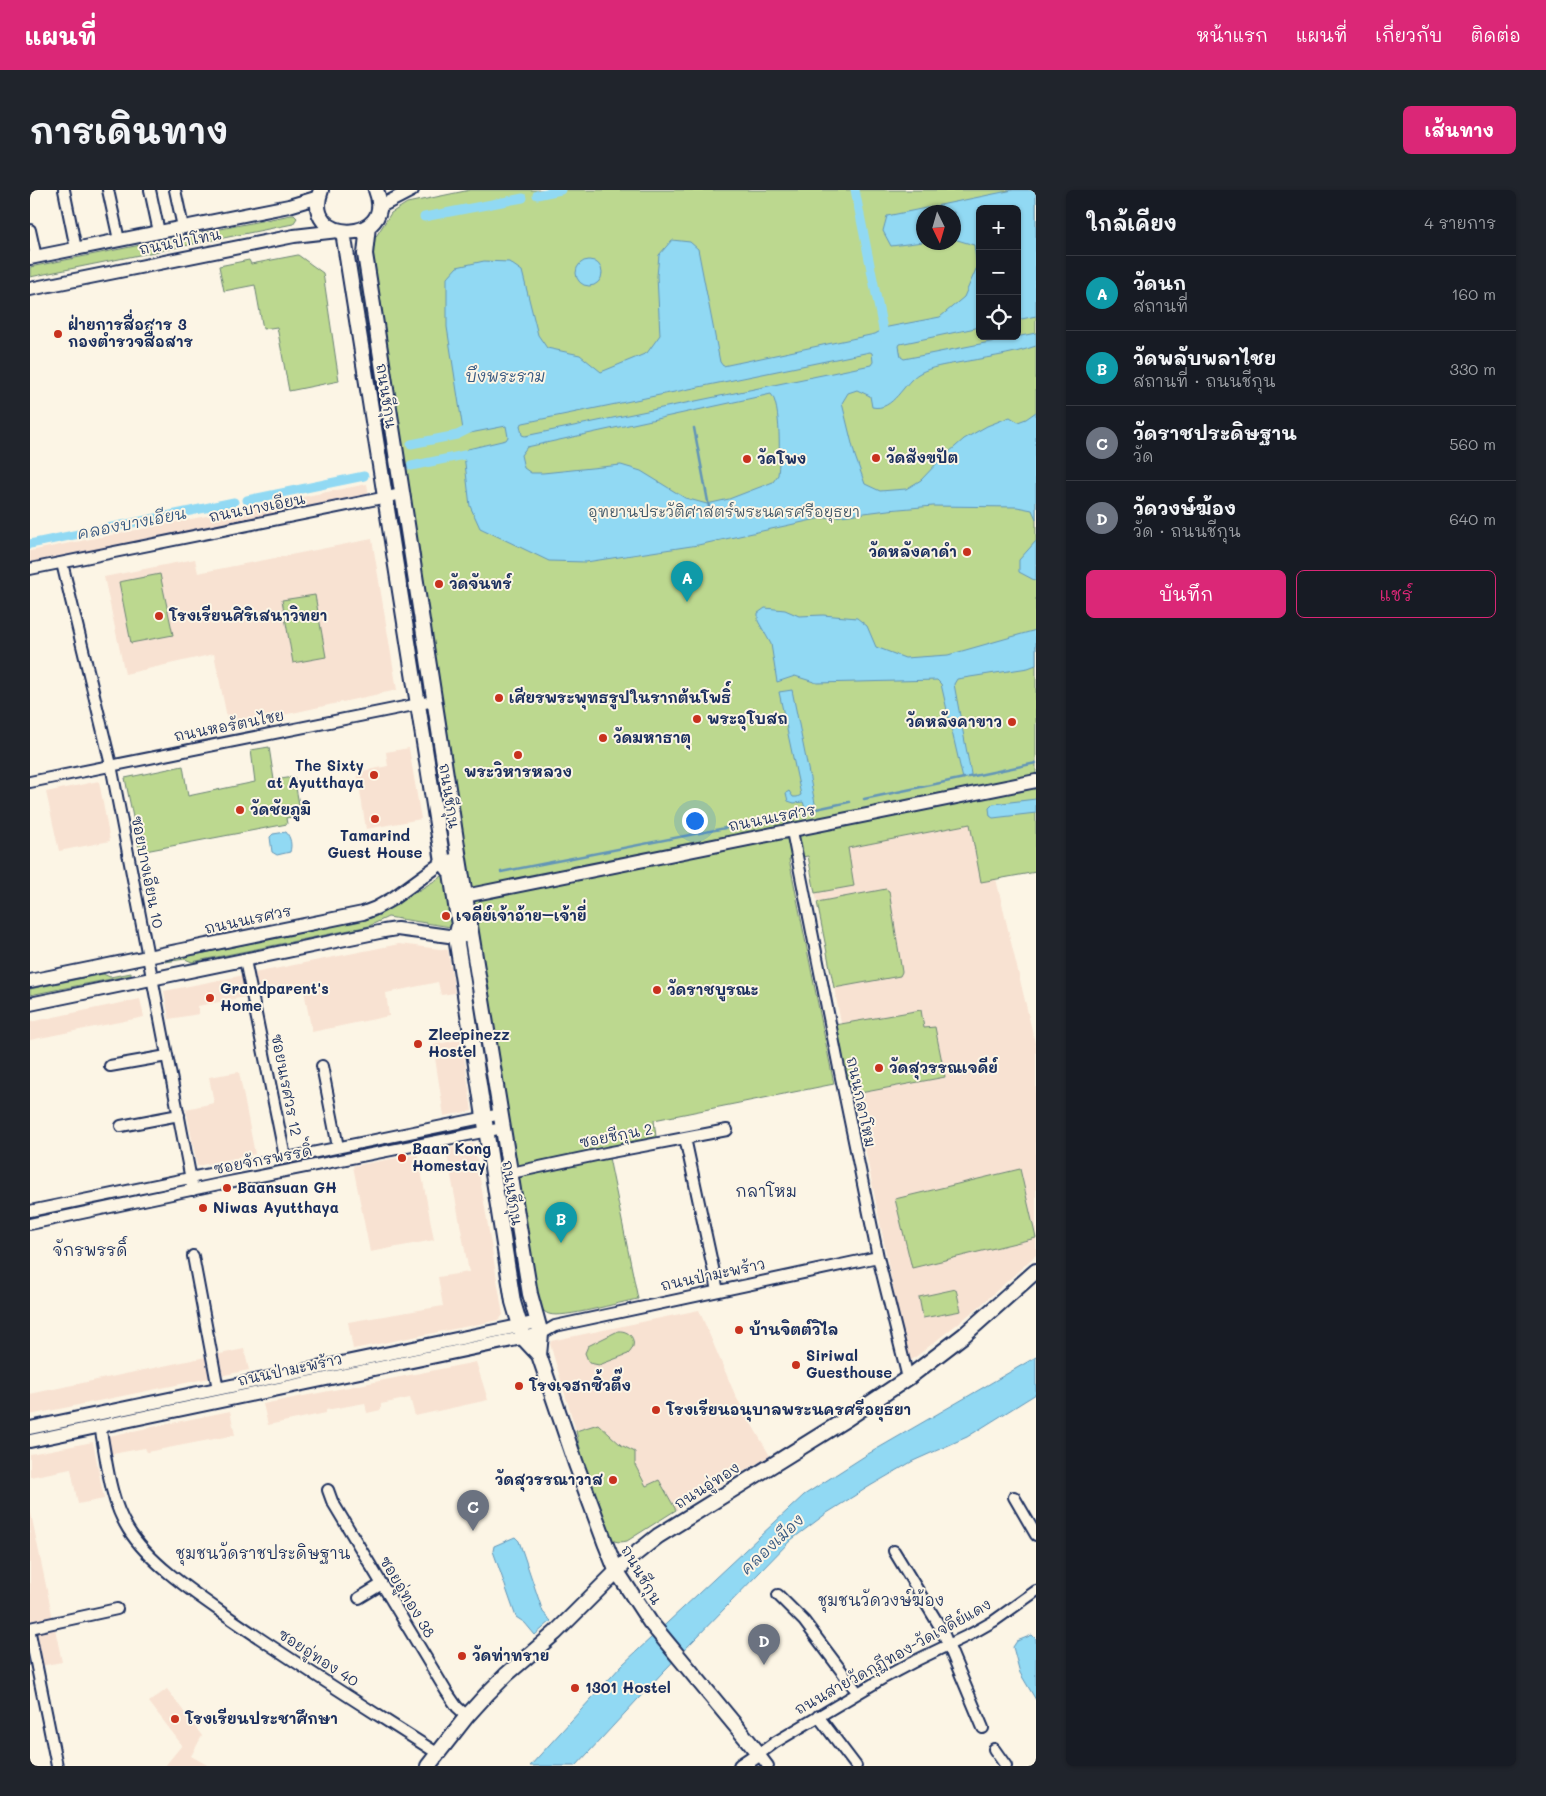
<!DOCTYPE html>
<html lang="th">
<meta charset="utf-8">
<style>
:root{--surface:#171b24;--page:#20242c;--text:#f1f3f6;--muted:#9ea1a6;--line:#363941;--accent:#db2777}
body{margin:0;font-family:Mali,"Playpen Sans Thai",sans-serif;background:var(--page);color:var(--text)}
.controls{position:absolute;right:15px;top:15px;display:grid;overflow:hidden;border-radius:8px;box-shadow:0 1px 4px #0004}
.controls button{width:45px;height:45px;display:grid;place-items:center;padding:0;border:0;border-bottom:1px solid var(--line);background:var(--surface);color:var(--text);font:25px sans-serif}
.compass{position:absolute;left:886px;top:15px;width:45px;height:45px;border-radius:50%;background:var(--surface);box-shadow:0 1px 4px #0004;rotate:175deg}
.you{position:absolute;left:664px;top:630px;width:18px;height:18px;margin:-12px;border:4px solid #fff;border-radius:50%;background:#1a73e8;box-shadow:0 0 0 8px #1a73e833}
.badge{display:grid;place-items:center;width:32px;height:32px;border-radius:50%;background:var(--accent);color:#fff;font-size:16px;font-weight:700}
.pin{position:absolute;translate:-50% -41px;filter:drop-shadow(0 1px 2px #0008)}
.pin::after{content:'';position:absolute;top:26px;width:18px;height:15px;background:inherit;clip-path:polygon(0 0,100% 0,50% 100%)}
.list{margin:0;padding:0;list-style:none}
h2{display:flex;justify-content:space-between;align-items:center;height:65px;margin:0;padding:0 20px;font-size:21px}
h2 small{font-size:16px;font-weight:400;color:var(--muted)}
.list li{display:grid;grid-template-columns:32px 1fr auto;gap:15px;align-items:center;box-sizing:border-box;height:75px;padding:0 20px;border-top:1px solid var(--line)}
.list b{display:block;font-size:19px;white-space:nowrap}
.list p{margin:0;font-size:16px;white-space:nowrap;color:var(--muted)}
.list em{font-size:16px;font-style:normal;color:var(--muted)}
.actions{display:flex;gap:10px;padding:15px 20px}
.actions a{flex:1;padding:11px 0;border:1px solid var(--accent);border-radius:8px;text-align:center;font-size:18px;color:var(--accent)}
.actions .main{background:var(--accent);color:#fff}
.icon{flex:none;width:28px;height:28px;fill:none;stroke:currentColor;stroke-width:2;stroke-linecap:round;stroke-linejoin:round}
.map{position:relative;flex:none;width:1006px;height:1576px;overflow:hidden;border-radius:8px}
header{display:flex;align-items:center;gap:30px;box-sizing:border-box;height:70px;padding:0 25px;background:var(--accent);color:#fff}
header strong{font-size:24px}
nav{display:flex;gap:28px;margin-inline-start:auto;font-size:18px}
.intro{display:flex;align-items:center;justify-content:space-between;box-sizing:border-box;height:120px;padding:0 30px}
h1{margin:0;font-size:35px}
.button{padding:12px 22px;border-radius:8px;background:var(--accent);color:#fff;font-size:18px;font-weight:700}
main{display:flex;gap:30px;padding:0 30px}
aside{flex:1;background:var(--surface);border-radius:8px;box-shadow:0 1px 4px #0004}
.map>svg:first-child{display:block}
</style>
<header>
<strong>แผนที่</strong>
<nav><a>หน้าแรก</a><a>แผนที่</a><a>เกี่ยวกับ</a><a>ติดต่อ</a></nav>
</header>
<div class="intro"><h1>การเดินทาง</h1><a class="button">เส้นทาง</a></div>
<main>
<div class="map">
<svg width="1006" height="1576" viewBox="0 0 1006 1576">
<rect width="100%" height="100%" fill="#fcf5e5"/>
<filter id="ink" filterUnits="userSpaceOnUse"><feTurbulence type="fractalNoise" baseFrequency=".02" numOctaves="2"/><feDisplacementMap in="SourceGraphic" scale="10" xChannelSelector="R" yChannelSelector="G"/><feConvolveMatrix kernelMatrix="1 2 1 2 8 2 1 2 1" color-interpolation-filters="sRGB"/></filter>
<g filter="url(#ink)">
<!-- built -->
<path fill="#f8e2d2" d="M337,294L340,313L0,381V361Z
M342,349L367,500L199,537L184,464L95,484L74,387L165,369L168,383Z
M379,558L391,629L336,639L327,582L358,576L356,562Z
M69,591L80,651L29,661L16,602Z
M940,634L951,691L966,689L1006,857V1065L950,1116L878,1173L825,908H820L805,835L811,833L778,666Z
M369,754L418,760L425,803L411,805L408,792L356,803L359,826L282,842L273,796L168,816L169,824L139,829L134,801Z
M110,809L114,827L0,850V832Z
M432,849L442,921L414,926L403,855Z
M209,882L225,964L167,976L156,919L184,913L179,887Z
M444,953L473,1125L469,1130L323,1159L318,1132L413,1116L408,1087L439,1082L416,959Z
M388,964L404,1050L340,1062L323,976Z
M669,1120L706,1207L740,1266L646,1320L629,1291L616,1296L605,1275V1262L591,1255L568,1234L546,1241L520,1154L521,1151Z
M214,1159L219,1180L0,1225V1204Z
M446,1172L458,1210L385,1226L380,1208L351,1214V1220L337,1223L335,1213L296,1220V1223L238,1235L233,1214Z
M200,1221L205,1245L117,1262L115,1258L77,1265L74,1247Z
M63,1252L74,1309L48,1314L41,1279L0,1287V1264Z
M0,1319L32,1472L10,1476L0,1426Z
M137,1499L172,1546L161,1566L179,1576H135L152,1555L119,1512Z"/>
<!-- green -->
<path fill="#bcd88f" stroke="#6c8476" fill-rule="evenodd" d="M440,0H1006V682L951,692L940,634L818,658L824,696L785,703L778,666L759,669L804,894L624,930L626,947L577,958L608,1109C590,1112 533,1129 519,1124C513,1122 511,1117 508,1113L340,72L345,48L361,23L377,13ZM950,19H987V146H950ZM894,22H924V52H894Z
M261,25H264L267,28L263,34L0,87V77Z
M268,65L293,83L309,191L259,201L247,137L233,139L225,95L194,101L189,76L219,70L221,74Z
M328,77L330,79L363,287L360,290L325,78Z
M369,333L371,335L395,498H392L366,335Z
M130,384L143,445L101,453L89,392Z
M285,405L296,467L263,473L252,410Z
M398,529L401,530L421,659L414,617L409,612Z
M239,557L244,590L264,587L271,625L256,628L257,634L110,662L95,588L153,576L158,606L225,592L221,560Z
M414,685L416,686L424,735L421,737L358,727L339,736L162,772L155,769L135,772L136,771L345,727Z
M856,699L859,701L872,782L870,786L804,798L787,712Z
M437,759L463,917L460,919L440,806L443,801Z
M101,783V785L0,805V799L73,784L80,787Z
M891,820L894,838L905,837L915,887L825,904V907L820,908L805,835Z
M464,946L467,948L490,1088L488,1090H485Z
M990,979L1006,1048L882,1078L865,1009Z
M926,1099L931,1121L893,1128L889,1107Z
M588,1141C602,1140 609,1154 598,1164L569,1175L559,1173L555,1163L558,1156Z
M568,1234L591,1255L605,1262V1275L616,1296L629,1290L646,1320L597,1351C588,1353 582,1352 575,1344L553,1271L546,1241Z"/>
<!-- water -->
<path fill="#91d9f3" stroke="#6295b7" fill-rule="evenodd" d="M983,0H1006V126L987,130V19H950V137L870,154L869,156L871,167L874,169L1006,143V156C980,165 953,168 927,173C915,175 901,177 890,183C873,192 864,222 842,217L840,206L827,200L818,203L812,213L825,266L835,294L850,301L876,299L891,290L910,270L934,249L957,236L980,227L988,232L996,229L1006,222V329L1002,320L987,317L903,316L858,320L787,329L668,355L556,372L519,371L450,338L440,316L434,265L438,259L476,250L478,247L476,236L440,243L433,240L417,137V88L427,77L454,71L479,72L492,81L508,145L517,158L550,165L571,182L617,163L630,145L627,86L629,65L642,50L660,52L668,59L690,172L693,176L845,144L858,137L910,127L934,107L947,77L944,55L924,49V22H894L893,52L861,56L853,41L857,26ZM840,162L842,163L843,172L841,175L495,246L492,245L490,235L493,233ZM741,204C751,214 750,270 748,285L743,292L699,309L677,314L655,308L611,281L591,275L513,283H501L494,278L491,265L497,257Z
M546 83a13 13 0 1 1 26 0a13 13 0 1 1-26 0Z
M1006,351V391L989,382V370Z
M735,418L755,420L769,426L793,425L827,428L837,436L846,457L875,468L918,465L1006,440V475L998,478L927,489L924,494L941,584V587L933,589L911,494L907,490L787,493L765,486L747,492L741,454L728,431V423Z
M762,500L786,618L776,620L773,612L764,613L758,611L756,603L759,601L763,607H767L771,605L749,502Z
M1006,609V623L963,628L960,626L959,618L963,614Z
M256,642C261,648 262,655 260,662L247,665L242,662L240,647L243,644Z
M1006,1167V1204L937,1247L883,1271L840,1296L797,1323L761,1350L632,1483L546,1576H500L592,1475L774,1305L838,1264Z
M485,1347L489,1351L513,1422L521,1431L505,1445L495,1433L486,1427L463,1361L464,1356Z
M1002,1445L1006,1449V1510L990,1483L983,1457L987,1451Z"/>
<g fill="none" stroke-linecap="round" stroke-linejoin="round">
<!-- stream -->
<path stroke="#6295b7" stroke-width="2.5" d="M664,238L679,317
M939,587L1006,573
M834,609L934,588
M758,625L819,612
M471,682L746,628"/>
<!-- canal -->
<path stroke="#91d9f3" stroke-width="9" d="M825,0L855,149
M507,5L531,0
M394,27L493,8
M381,254L427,245L445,236
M381,276L444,263
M217,310L334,286
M0,354L204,312"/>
<defs>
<path id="minor" d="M34,0L46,59
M78,0L89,50
M120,0L129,42
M145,0L153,37
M0,40L6,67
M32,373L81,575L163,1000
M0,379L372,304
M0,592L404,511
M762,641L808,873L848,1067L878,1188
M215,770L255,967
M80,876L137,866
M292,876L308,957
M91,936L149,925
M655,948L688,1101
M481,983L576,963L697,940
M0,1021L471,924
M0,1034L189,994L473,938
M163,1066L188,1199
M511,1144L525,1136L848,1067
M70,1236C77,1271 79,1308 98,1339C119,1373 164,1403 197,1426C266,1474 337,1518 407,1563
M298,1300L302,1311L416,1501L427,1517L437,1526
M984,1307L1006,1345
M864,1361L912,1440L953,1538
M748,1405L774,1431L828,1503
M329,1408L352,1394
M0,1438L87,1419
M0,1443L27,1576
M788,1526L826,1576
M964,1559L976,1576
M738,1576L729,1564L744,1553L855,1487L887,1470L941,1444L964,1431L1006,1401"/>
<path id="tertiary" d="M349,17L382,0
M0,68L259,16L289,7
M0,99L264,46L308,41
M425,708L1006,591
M0,791L333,723L346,718L362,709L413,672L429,669
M0,814L354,741L367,739L426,747L442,745
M0,1238L508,1132
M0,1251L511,1144"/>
<path id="secondary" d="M291,0C270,56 368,55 346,0
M338,36L335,64L338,83L429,669L500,1104L511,1144L509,1165
M313,42L413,672L421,683L429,735L426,747L483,1112L494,1149L509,1165L546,1274L576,1355L586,1380L620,1432L729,1564L711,1576
M398,1576L437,1526L457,1504L477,1484L525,1443L599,1369L628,1346L818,1228L878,1188L934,1145L1006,1081"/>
</defs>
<!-- minor casing -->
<use href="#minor" stroke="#1b2f5e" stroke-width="14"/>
<!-- tertiary casing -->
<use href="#tertiary" stroke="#1b2f5e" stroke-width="16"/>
<!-- secondary casing -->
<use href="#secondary" stroke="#1b2f5e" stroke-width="18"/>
<!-- minor -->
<use href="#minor" stroke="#fcf5e5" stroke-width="10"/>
<!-- tertiary -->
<use href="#tertiary" stroke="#fcf5e5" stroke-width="12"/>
<!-- secondary -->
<use href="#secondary" stroke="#fcf5e5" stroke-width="14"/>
</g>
</g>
<!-- markers -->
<g fill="#c8321e" stroke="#fcf5e5" stroke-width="2">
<circle cx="28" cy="144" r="5"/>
<circle cx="846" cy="268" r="5"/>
<circle cx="717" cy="269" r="5"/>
<circle cx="937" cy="362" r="5"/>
<circle cx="409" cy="394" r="5"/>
<circle cx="129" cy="426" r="5"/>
<circle cx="469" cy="508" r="5"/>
<circle cx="667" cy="529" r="5"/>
<circle cx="982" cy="532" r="5"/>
<circle cx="573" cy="548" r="5"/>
<circle cx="488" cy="565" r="5"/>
<circle cx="344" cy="585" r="5"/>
<circle cx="210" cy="620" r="5"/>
<circle cx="345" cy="629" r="5"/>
<circle cx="416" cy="726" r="5"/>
<circle cx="627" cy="800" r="5"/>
<circle cx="180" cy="808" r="5"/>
<circle cx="388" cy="854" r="5"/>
<circle cx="849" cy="878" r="5"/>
<circle cx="372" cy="968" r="5"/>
<circle cx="197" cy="998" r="5"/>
<circle cx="173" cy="1018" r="5"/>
<circle cx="709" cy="1140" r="5"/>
<circle cx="766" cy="1175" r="5"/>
<circle cx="489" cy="1196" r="5"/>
<circle cx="626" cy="1220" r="5"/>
<circle cx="583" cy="1290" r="5"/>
<circle cx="432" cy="1466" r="5"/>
<circle cx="545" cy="1498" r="5"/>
<circle cx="145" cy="1529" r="5"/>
</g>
<g text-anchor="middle" stroke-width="4" stroke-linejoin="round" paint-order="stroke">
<!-- street labels -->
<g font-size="15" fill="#1b2f5e" stroke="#fcf5e5">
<text transform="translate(150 52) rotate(-11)" y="5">ถนนป่าโทน</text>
<text transform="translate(356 206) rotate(81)" y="5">ถนนชีกุน</text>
<text transform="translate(227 318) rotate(-11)" y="5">ถนนบางเอียน</text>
<text transform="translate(199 536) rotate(-11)" y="5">ถนนหอรัตนไชย</text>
<text transform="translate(419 606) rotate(81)" y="5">ถนนชีกุน</text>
<text transform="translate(742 628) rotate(-11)" y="5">ถนนนเรศวร</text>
<text transform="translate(117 682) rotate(79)" y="5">ซอยบางเอียน 10</text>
<text transform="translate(218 730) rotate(-12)" y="5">ถนนนเรศวร</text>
<text transform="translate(256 895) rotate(79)" y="5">ซอยนเรศวร 12</text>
<text transform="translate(831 912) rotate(78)" y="5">ถนนกลาโหม</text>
<text transform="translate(586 946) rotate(-11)" y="5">ซอยชีกุน 2</text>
<text transform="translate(233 970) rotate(-11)" y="5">ซอยจักรพรรดิ์</text>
<text transform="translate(482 1003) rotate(81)" y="5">ถนนชีกุน</text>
<text transform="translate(683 1085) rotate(-12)" y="5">ถนนป่ามะพร้าว</text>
<text transform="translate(260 1180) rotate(-12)" y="5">ถนนป่ามะพร้าว</text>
<text transform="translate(677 1296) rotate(-32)" y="5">ถนนอู่ทอง</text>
<text transform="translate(611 1385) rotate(60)" y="5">ถนนชีกุน</text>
<text transform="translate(377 1407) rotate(59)" y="5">ซอยอู่ทอง 38</text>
<text transform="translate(863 1467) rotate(-29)" y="5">ถนนสายวัดกุฎีทอง-วัดเจดีย์แดง</text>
<text transform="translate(288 1468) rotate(33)" y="5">ซอยอู่ทอง 40</text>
</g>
<!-- poi labels -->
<g font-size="15" font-weight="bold" fill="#1b2f5e" stroke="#fcf5e5" text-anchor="start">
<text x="38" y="140">ฝ่ายการสื่อสาร 3<tspan x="38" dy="17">กองตำรวจสื่อสาร</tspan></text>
<text x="856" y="273">วัดสังขปัต</text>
<text x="727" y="274">วัดโพง</text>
<text x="927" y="367" text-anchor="end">วัดหลังคาดำ</text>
<text x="419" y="399">วัดจันทร์</text>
<text x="139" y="431">โรงเรียนศิริเสนาวิทยา</text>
<text x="479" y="513">เศียรพระพุทธรูปในรากต้นโพธิ์</text>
<text x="677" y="534">พระอุโบสถ</text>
<text x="972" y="537" text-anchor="end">วัดหลังคาขาว</text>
<text x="583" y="553">วัดมหาธาตุ</text>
<text x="334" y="581" text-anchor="end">The Sixty<tspan x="334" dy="17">at Ayutthaya</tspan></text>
<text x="488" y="587" text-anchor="middle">พระวิหารหลวง</text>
<text x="220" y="625">วัดชัยภูมิ</text>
<text x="345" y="651" text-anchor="middle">Tamarind<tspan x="345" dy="17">Guest House</tspan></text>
<text x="426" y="731">เจดีย์เจ้าอ้าย–เจ้ายี่</text>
<text x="190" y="804">Grandparent's<tspan x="190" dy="17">Home</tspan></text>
<text x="637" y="805">วัดราชบูรณะ</text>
<text x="398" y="850">Zleepinezz<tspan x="398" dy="17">Hostel</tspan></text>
<text x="859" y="883">วัดสุวรรณเจดีย์</text>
<text x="382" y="964">Baan Kong<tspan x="382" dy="17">Homestay</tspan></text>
<text x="207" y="1003">Baansuan GH</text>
<text x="183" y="1023">Niwas Ayutthaya</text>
<text x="719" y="1145">บ้านจิตต์วิไล</text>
<text x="776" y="1171">Siriwal<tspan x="776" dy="17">Guesthouse</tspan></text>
<text x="499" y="1201">โรงเจฮกซิ้วตึ๊ง</text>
<text x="636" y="1225">โรงเรียนอนุบาลพระนครศรีอยุธยา</text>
<text x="573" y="1295" text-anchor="end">วัดสุวรรณาวาส</text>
<text x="442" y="1471">วัดท่าทราย</text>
<text x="555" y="1503">1301 Hostel</text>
<text x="155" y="1534">โรงเรียนประชาศึกษา</text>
</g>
<!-- park labels -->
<g font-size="15" fill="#43596a" stroke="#fcf5e5">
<text x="694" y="327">อุทยานประวัติศาสตร์พระนครศรีอยุธยา</text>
</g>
<!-- water labels -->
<g font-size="16" font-style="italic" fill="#385a83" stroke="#fcf5e5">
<text x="475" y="192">บึงพระราม</text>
<text transform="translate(102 333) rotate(-11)" y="6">คลองบางเอียน</text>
<text transform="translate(742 1354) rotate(-43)" y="6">คลองเมือง</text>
</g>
<!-- neighbourhood labels -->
<g font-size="16" fill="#1b2f5e" stroke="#fcf5e5">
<text x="736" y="1007">กลาโหม</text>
<text x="60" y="1066">จักรพรรดิ์</text>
<text x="233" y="1369">ชุมชนวัดราชประดิษฐาน</text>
<text x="851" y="1416">ชุมชนวัดวงษ์ฆ้อง</text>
</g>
</g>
</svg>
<div class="controls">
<button>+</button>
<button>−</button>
<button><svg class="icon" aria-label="locate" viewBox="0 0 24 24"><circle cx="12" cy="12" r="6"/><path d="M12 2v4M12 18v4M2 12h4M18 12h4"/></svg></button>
</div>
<svg class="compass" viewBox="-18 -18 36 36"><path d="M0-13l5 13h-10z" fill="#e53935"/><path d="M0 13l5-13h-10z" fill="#9ea1a6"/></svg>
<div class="you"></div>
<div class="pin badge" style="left:657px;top:412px;background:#0f9aa8">A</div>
<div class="pin badge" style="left:531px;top:1053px;background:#0f9aa8">B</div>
<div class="pin badge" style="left:443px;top:1341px;background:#6b7280">C</div>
<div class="pin badge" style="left:734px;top:1475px;background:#6b7280">D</div>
</div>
<aside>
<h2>ใกล้เคียง<small>4 รายการ</small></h2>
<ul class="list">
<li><span class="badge" style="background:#0f9aa8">A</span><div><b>วัดนก</b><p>สถานที่</p></div><em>160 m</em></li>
<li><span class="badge" style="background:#0f9aa8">B</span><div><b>วัดพลับพลาไชย</b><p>สถานที่ · ถนนชีกุน</p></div><em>330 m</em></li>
<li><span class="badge" style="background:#6b7280">C</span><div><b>วัดราชประดิษฐาน</b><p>วัด</p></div><em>560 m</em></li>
<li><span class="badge" style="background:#6b7280">D</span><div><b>วัดวงษ์ฆ้อง</b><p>วัด · ถนนชีกุน</p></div><em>640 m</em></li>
</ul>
<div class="actions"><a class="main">บันทึก</a><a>แชร์</a></div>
</aside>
</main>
